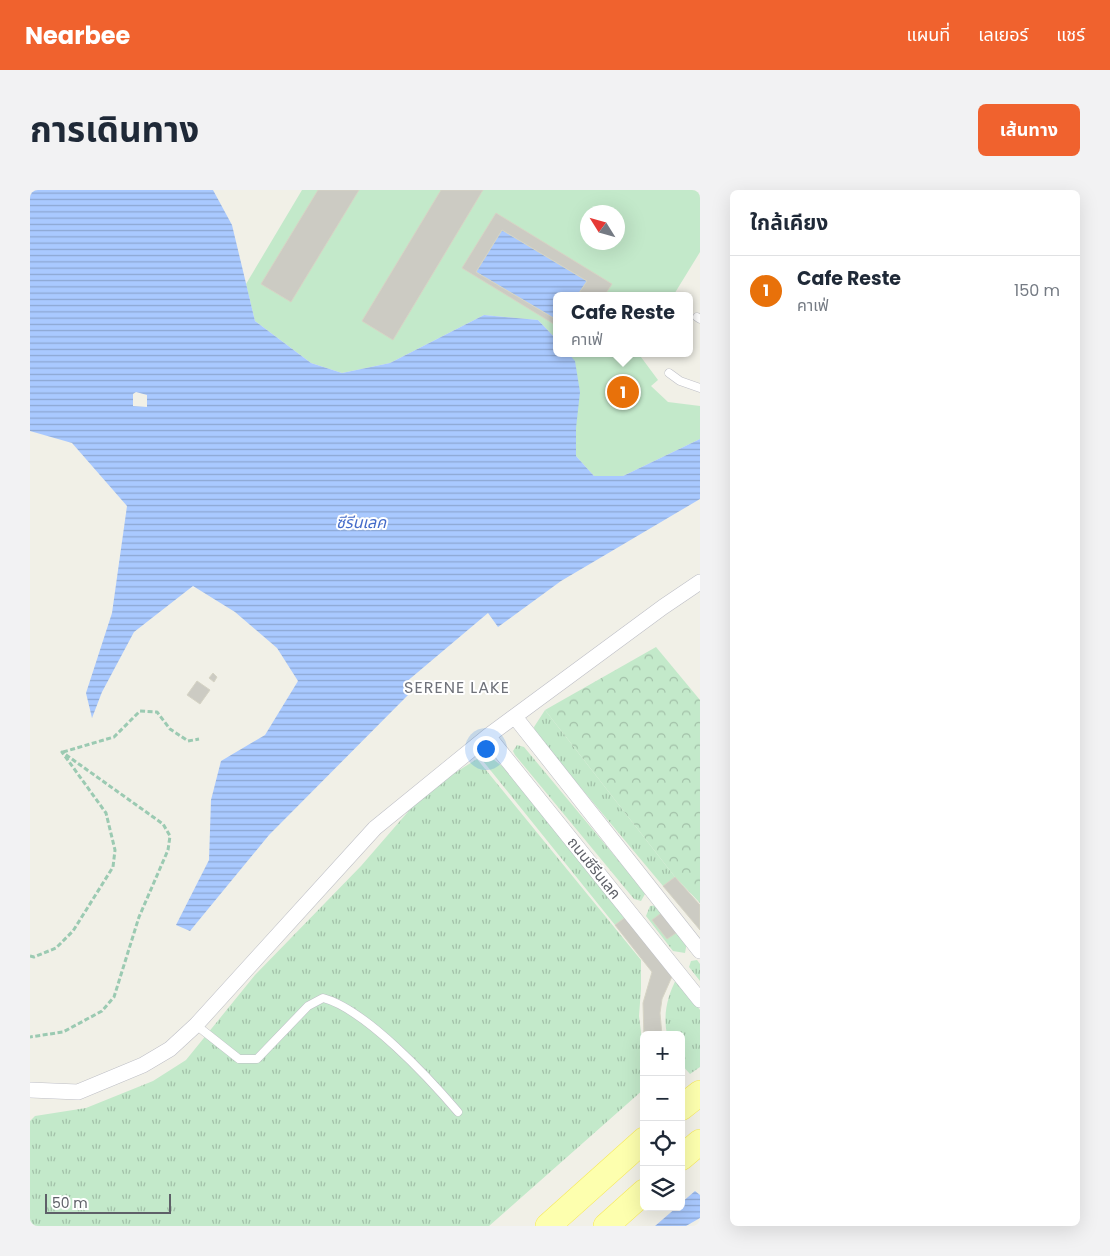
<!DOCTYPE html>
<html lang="th">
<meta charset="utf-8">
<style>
:root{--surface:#fff;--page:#f2f2f3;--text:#1f2937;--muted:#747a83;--line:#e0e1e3;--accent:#f0622e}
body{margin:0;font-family:Poppins,"Noto Sans Thai",sans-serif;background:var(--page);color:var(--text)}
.controls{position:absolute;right:15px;bottom:15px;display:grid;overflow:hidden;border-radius:8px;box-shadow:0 5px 20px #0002}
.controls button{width:45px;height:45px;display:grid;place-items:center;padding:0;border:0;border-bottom:1px solid var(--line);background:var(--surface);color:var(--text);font:25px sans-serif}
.compass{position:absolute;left:550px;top:15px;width:45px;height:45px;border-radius:50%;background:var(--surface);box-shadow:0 5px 20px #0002;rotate:307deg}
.scale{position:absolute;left:15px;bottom:12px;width:126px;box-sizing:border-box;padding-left:5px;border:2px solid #5e6068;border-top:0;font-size:14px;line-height:18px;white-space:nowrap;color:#5e6068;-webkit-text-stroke:4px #fff;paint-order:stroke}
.you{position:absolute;left:455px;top:558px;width:18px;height:18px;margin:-12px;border:4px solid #fff;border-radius:50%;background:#1a73e8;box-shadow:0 0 0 8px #1a73e833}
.badge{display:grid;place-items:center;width:32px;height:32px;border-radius:50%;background:var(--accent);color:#fff;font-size:16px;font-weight:700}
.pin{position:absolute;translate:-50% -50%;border:2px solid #fff;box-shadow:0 1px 5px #0006}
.popup{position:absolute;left:523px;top:102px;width:140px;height:65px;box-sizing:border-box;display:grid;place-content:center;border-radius:8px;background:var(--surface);filter:drop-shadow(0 1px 4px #0005);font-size:16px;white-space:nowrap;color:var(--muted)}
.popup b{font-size:19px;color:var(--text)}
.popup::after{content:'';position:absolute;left:50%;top:100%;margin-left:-10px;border:10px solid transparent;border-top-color:var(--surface)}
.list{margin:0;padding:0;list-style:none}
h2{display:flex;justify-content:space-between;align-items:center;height:65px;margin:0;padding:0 20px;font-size:21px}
h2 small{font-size:16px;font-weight:400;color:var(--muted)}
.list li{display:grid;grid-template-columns:32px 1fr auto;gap:15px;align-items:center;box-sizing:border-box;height:70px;padding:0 20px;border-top:1px solid var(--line)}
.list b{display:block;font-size:19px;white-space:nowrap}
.list p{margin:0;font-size:16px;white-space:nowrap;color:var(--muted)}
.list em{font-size:16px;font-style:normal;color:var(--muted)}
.icon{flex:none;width:28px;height:28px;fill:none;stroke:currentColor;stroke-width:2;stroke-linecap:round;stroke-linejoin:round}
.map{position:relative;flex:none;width:670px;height:1036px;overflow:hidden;border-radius:8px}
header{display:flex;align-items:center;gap:30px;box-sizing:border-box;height:70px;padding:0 25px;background:var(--accent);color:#fff}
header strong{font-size:24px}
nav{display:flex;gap:28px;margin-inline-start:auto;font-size:18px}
.intro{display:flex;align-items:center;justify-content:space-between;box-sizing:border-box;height:120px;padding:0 30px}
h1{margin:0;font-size:35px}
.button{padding:12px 22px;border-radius:8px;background:var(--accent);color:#fff;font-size:18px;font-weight:700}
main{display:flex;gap:30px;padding:0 30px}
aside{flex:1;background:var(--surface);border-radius:8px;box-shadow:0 5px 20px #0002}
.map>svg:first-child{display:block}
</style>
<header>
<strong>Nearbee</strong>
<nav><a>แผนที่</a><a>เลเยอร์</a><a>แชร์</a></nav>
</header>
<div class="intro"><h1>การเดินทาง</h1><a class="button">เส้นทาง</a></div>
<main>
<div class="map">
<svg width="670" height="1036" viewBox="0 0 670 1036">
<defs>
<pattern id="grass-tufts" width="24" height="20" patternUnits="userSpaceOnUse" patternTransform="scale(1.25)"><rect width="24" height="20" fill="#c3e9ca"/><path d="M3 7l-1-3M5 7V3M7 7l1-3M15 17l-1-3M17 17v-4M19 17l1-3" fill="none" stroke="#a2c0a8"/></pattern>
<pattern id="forest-crowns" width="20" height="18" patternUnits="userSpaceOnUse" patternTransform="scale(1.25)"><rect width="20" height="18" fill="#c3e9ca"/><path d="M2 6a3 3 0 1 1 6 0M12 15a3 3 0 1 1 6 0" fill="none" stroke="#a2c0a8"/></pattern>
<pattern id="water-rules" width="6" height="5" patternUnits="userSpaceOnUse" patternTransform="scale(1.25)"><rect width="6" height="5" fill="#a9c9ff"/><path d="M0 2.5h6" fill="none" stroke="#8da7d2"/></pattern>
</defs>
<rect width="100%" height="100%" fill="#f1f0e7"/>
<!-- grass -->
<path fill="url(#grass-tufts)" d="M515,520L645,687L633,696L505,543L504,537Z
M487,555L494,557L614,701L615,704L611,711L604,709L485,565L483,561Z
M447,569L611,770V799L609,826L614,867V899L459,1036H0V931L5,926L56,918L123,891L156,870L225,785L331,676L396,601Z
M463,569L477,580L597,726L585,735L453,571Z
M629,715L657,752L655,763L643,761L616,726L620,716Z
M667,770L670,774V791L659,777L661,771Z
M647,788L670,820V877L660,884L651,874V845H637C633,825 637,806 647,788Z"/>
<!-- forest -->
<path fill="url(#forest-crowns)" d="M626,457L670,510V713L645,687L515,520Z"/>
<!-- park -->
<path fill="#c3e9ca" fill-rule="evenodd" d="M272,0H670V62L643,106H527V150L508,130L454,125L360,173L312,183L281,173L225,131L216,94ZM558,22H588V52H558Z
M538,163H608L628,190L621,196L638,212L670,216V249L593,286H564L546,266V238Z"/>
<!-- water -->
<path fill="url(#water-rules)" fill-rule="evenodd" d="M0,0H183L202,35L225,131L281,173L312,183L360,173L454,125L508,130L527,150V163H538L545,171L550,202L546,238V266L564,286H593L670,249V309L531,391L468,437L458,423L375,493L379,504L239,645L160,741L146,735L179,670L181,610L191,571L235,545L268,491L247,458L205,422L163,396L104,442L72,502L62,528L56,503L82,423L97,316L42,253L0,241ZM106,202L117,205V217L103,216V204Z
M472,40L557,91L547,106H527V130L446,82Z
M665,1001L670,1005V1028L656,1036H625L647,1017H651V1013Z"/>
<!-- building -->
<path fill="#cccbc3" stroke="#d6d4c5" d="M288,0H329L261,112L231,94Z
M411,0H453L363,150L332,131Z
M466,23L582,94L574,106H547L557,91L472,40L446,82L527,130V136L432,78Z
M183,483L187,487L184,492L179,488Z
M167,491L180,500L170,514L157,505Z
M645,687L670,715V740L633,696Z
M634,721L649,741L637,749L622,730Z
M597,726L644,782L632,809L630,823L632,845H614V847L613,813L622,782L585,735Z"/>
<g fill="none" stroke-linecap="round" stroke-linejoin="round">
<defs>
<path id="lane" d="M667,127L670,129
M639,183L650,191L670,198
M166,835L209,869H227L278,816L293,808C335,819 399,888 428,922"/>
<path id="street" d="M485,527L670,761
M458,546L670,810
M0,900L48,902L113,875L140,859L166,835L345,638L458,546L633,417L670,392"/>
<path id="primary" d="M651,918L670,903
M651,968L670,952
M518,1036L614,950
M576,1036L614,1002"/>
</defs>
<!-- lane casing -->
<use href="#lane" stroke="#bebfc6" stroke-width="9"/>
<!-- street casing -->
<use href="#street" stroke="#bebfc6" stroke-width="16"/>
<!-- primary casing -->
<use href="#primary" stroke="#f7e95a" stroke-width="26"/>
<!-- path -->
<path stroke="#9bcab2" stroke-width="3" stroke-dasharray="5 2.5" stroke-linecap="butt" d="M33,562L84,547L110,521L127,522L140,539L158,551L169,549
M0,766L4,767L26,758L43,741L83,677L85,660L76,623L32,562L133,634L140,646L138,660L109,727L84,807L72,821L33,842L0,847"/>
<!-- lane -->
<use href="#lane" stroke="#fff" stroke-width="8"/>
<!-- street -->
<use href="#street" stroke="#fff" stroke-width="15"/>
<!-- primary -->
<use href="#primary" stroke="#fdffae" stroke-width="25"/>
</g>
<g text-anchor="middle" stroke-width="4" stroke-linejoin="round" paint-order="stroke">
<!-- street labels -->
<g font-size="15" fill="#5e6068" stroke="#fff">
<text transform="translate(564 678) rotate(51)" y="5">ถนนซีรีนเลค</text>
</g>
<!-- water labels -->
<g font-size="16" font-style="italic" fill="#456cc9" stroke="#fff">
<text x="331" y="338">ซีรีนเลค</text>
</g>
<!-- neighbourhood labels -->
<g font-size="16" letter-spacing="1" fill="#6f727a" stroke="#fff">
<text x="427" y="503">SERENE LAKE</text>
</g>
</g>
</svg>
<div class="controls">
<button>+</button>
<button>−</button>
<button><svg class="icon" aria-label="locate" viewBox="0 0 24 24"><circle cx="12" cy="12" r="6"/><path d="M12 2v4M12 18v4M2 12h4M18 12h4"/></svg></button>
<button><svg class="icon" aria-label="layers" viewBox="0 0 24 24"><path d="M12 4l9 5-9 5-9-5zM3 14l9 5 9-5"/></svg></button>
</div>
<svg class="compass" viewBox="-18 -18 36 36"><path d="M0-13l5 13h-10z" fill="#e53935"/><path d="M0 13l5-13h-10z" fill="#747a83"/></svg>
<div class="scale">50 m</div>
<div class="you"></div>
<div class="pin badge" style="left:593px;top:202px;background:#e8710a">1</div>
<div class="popup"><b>Cafe Reste</b>คาเฟ่</div>
</div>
<aside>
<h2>ใกล้เคียง<small></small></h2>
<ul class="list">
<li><span class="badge" style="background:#e8710a">1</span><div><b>Cafe Reste</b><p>คาเฟ่</p></div><em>150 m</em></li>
</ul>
</aside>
</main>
